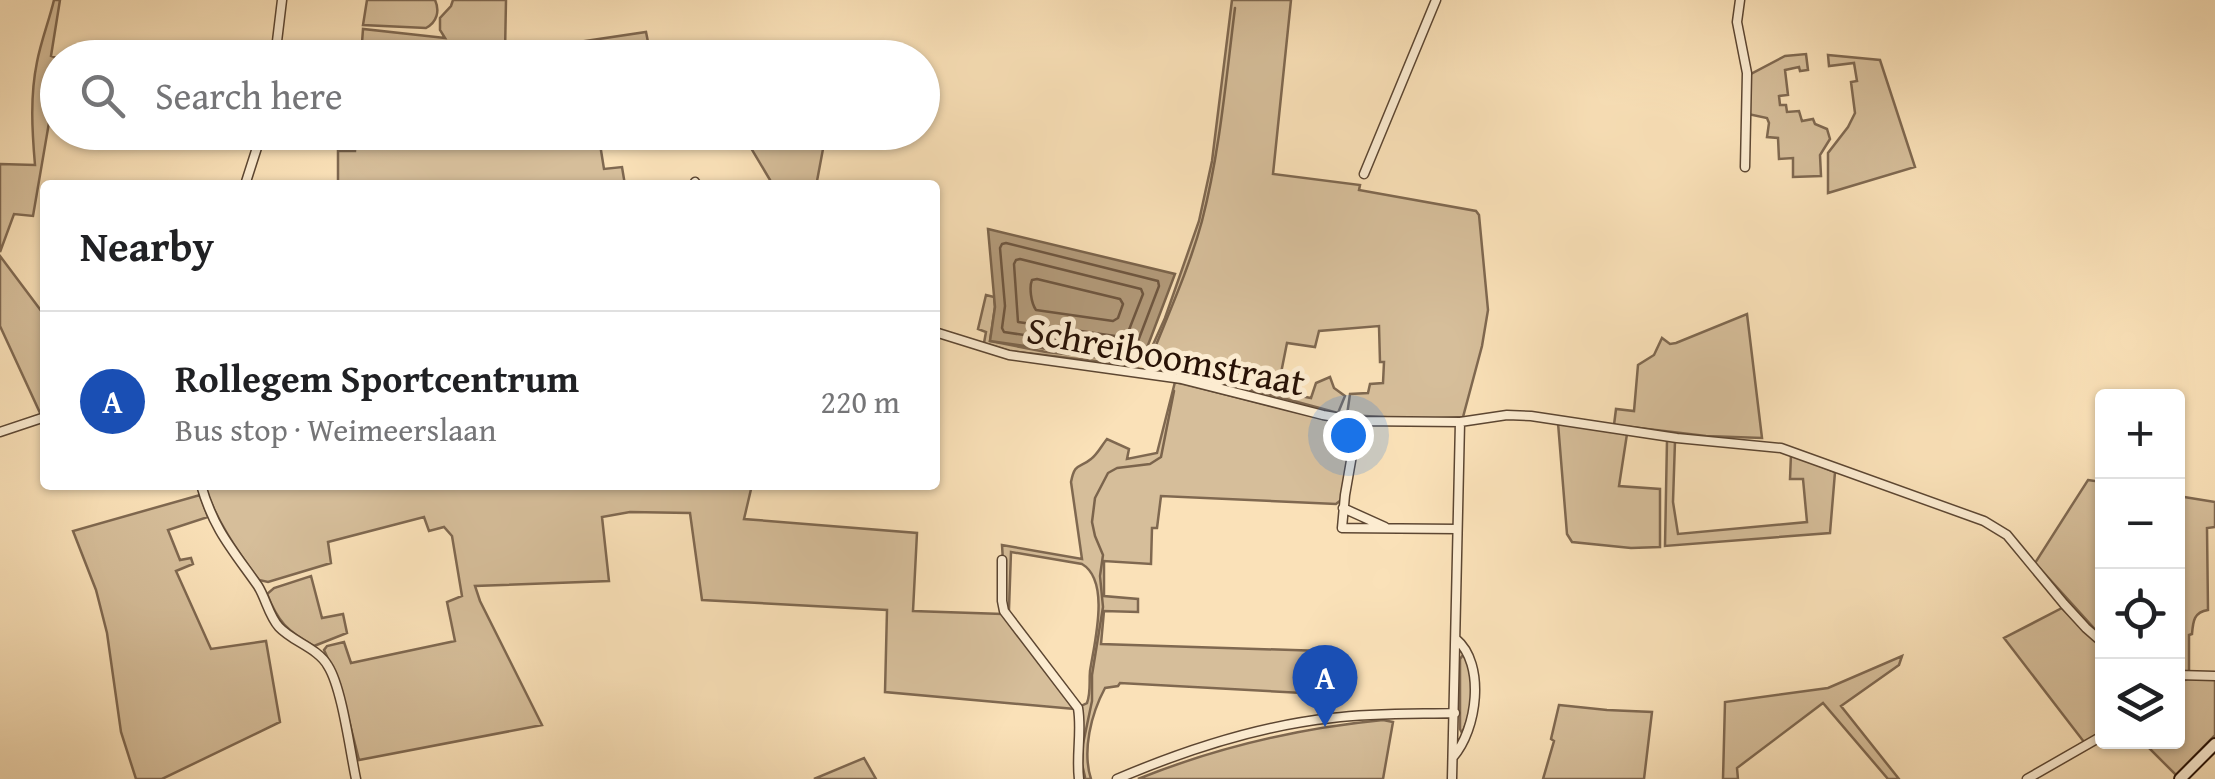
<!DOCTYPE html>
<meta charset="utf-8">
<style>
:root{--surface:#fff;--page:#f2f2f2;--text:#202124;--muted:#757577;--line:#e0e0e0;--accent:#ea580c}
body{margin:0;font-family:"Gentium Book Plus",serif;background:var(--page);color:var(--text)}
.controls{position:absolute;right:30px;bottom:30px;display:grid;overflow:hidden;border-radius:10px;box-shadow:0 2px 8px #0004}
.controls button{width:90px;height:90px;display:grid;place-items:center;padding:0;border:0;border-bottom:2px solid var(--line);background:var(--surface);color:var(--text);font:50px sans-serif}
.you{position:absolute;left:1348px;top:435px;width:35px;height:35px;margin:-25px;border:8px solid #fff;border-radius:50%;background:#1a73e8;box-shadow:0 0 0 15px #1a73e833}
.badge{display:grid;place-items:center;width:65px;height:65px;border-radius:50%;background:var(--accent);color:#fff;font-size:32px;font-weight:700}
.pin{position:absolute;translate:-50% -82px;filter:drop-shadow(0 2px 5px #0008)}
.pin::after{content:'';position:absolute;top:52px;width:35px;height:30px;background:inherit;clip-path:polygon(0 0,100% 0,50% 100%)}
.list{margin:0;padding:0;list-style:none}
h2{display:flex;justify-content:space-between;align-items:center;height:130px;margin:0;padding:0 40px;font-size:42px}
h2 small{font-size:32px;font-weight:400;color:var(--muted)}
.list li{display:grid;grid-template-columns:65px 1fr auto;gap:30px;align-items:center;box-sizing:border-box;height:180px;padding:0 40px;border-top:2px solid var(--line)}
.list b{display:block;font-size:38px;white-space:nowrap}
.list p{margin:0;font-size:32px;white-space:nowrap;color:var(--muted)}
.list em{font-size:32px;font-style:normal;color:var(--muted)}
.icon{flex:none;width:55px;height:55px;fill:none;stroke:currentColor;stroke-width:2;stroke-linecap:round;stroke-linejoin:round}
.map{position:relative;flex:none;width:2215px;height:779px;overflow:hidden}
.search{position:absolute;background:var(--surface);box-shadow:0 2px 8px #0004;left:40px;top:40px;width:900px;height:110px;display:flex;align-items:center;gap:25px;box-sizing:border-box;padding:0 35px;border-radius:55px;color:var(--muted);font-size:38px}
.panel{position:absolute;background:var(--surface);box-shadow:0 2px 8px #0004;left:40px;top:180px;width:900px;height:310px;border-radius:10px}
.map>svg:first-child{display:block}
</style>
<div class="map">
<svg width="2215" height="779" viewBox="0 0 2215 779">
<rect width="100%" height="100%" fill="#fae1b8"/>
<filter id="stains"><feTurbulence type="fractalNoise" baseFrequency=".002" numOctaves="4"/><feColorMatrix values="0 0 0 0 .2 0 0 0 0 .09 0 0 0 0 .02 0 0 0 .5 -.17"/></filter>
<radialGradient id="worn" r=".72"><stop offset=".6" stop-color="#630" stop-opacity="0"/><stop offset="1" stop-color="#630" stop-opacity=".3"/></radialGradient>
<!-- green -->
<path fill="#d6be9a" stroke="#7f6850" stroke-width="2.5" d="M54,0H60L51,56L57,58V76L33,216L14,214L0,252V164L35,165C32,130 30,96 37,62C41,41 49,21 54,0Z
M367,0H435C440,11 437,22 426,28L363,25Z
M453,0H506L505,53L646,32L651,57H361L363,29L445,38L440,30V18L451,6Z
M1232,0H1291L1273,174L1360,185L1359,190L1476,211L1479,215L1488,310L1482,346L1463,417L1419,419L1347,415L1350,394L1368,393L1370,384L1383,383L1384,362H1380L1379,326L1319,331L1315,347L1287,343L1280,378L1297,382L1295,395L1311,398L1316,383L1330,377L1334,388L1345,396L1338,413L1264,393L1149,368L1146,365L1147,358L1165,318L1199,221L1212,161Z
M1806,54L1808,70L1800,71L1799,67L1785,70L1788,95L1779,96L1780,105H1786L1787,112L1799,111L1802,121L1813,119L1815,124L1827,129L1830,139L1820,155L1821,176L1793,177V158L1779,159L1778,138L1767,137L1769,123L1767,118L1748,114L1749,78L1751,74L1785,56Z
M1828,55L1880,60L1915,167L1828,193V153L1848,127L1855,113L1851,82L1857,81L1854,63L1829,66Z
M356,133H577L578,141L599,138L604,169L622,167L625,185H338V151H355Z
M742,133H826L817,181L814,185H773Z
M0,256L45,316V413L41,415L0,326Z
M986,295L994,297L995,307L990,341L1046,352L1139,362L1138,366L1009,351L984,343L986,332L978,329Z
M1747,314L1762,438L1706,436L1614,425L1616,409L1634,411L1638,365L1654,355L1662,338L1670,344L1676,343Z
M1175,382L1353,426L1341,500L1336,504L1161,496L1157,528H1152L1151,564L1104,561V596L1138,599V612L1104,611L1101,644L1322,651L1321,694L1120,683L1118,686L1105,688C1091,714 1082,751 1091,779H1081V706L1087,703C1091,692 1089,682 1090,671C1094,644 1111,581 1082,564L1011,552L1009,609L1006,608L1002,545L1082,559L1071,482C1075,462 1079,469 1091,459C1097,455 1102,445 1107,439L1129,449L1127,459L1157,453Z
M1558,423L1627,434L1619,486L1660,489V547L1631,548L1572,542L1567,534Z
M1667,440L1675,441L1673,502L1678,534L1807,522L1803,479H1790L1791,454L1835,472L1830,533L1665,546Z
M2088,480L2102,482V637L2035,563Z
M204,485H752L744,519L917,533L913,611L1003,614L1075,709L885,692L887,610L702,600L690,513L630,512L602,517L609,581L475,586L480,601L542,725L359,760L340,685L324,650L327,646L344,642L351,663L455,641L447,602L462,596L452,536L444,527L429,531L424,517L328,542L331,563L268,582L259,580C236,550 217,521 204,485Z
M200,495L208,517L168,530L180,560L191,558L193,564L176,571L211,649L266,641L280,722L162,779H136L121,732L107,633L96,590L73,531Z
M2178,496L2215,502V527L2207,528L2208,610C2194,612 2193,621 2192,634L2189,635V673L2178,672Z
M311,576L322,618L343,614L347,633L314,646C287,631 278,622 267,594L274,588Z
M2062,608L2102,647V732L2084,742L2004,638Z
M1463,655L1466,656C1476,679 1473,711 1462,733L1460,729V659Z
M1902,656L1899,665L1841,706L1899,779H1888L1823,703L1737,768L1738,779H1723L1725,702L1828,688Z
M2215,678V735L2176,775L2143,742H2178V683L2187,679Z
M1559,705L1607,710L1652,712L1644,779H1543L1554,741L1551,739Z
M1383,720L1393,722L1383,779H1138C1215,748 1300,728 1383,720Z
M864,758L876,779H814Z"/>
<!-- water -->
<path fill="#b39b7b" stroke="#7b644c" stroke-width="2.5" d="M988,229L1175,274L1142,361L1139,362L990,341L995,307Z"/>
<g fill="none" stroke-linecap="round" stroke-linejoin="round">
<!-- shore -->
<path stroke="#6e5640" stroke-width="2.5" d="M1006,243L1158,281L1159,286L1135,349L1130,351L1004,332L1002,328L1005,306L1000,248L1002,244Z
M1020,259L1141,289L1143,294L1127,335L1122,337L1018,322L1014,264L1016,260Z
M1037,279L1120,299L1123,304L1118,318L1113,321L1036,310C1031,303 1029,287 1032,280Z"/>
<!-- stream -->
<path stroke="#7b644c" stroke-width="2.5" d="M1154,350C1171,308 1190,265 1202,221C1220,151 1226,79 1235,8
M1085,777L1082,764L1083,744L1092,701V675L1103,607L1100,576L1103,555L1095,536L1092,522L1095,498L1108,473L1117,468L1150,464L1161,457L1174,391"/>
<defs>
<path id="street" d="M1740,0L1737,22L1747,73L1745,167
M275,58L282,0
M1364,174L1436,0
M695,182L697,185
M245,185L262,132
M935,332L1009,355L1182,379L1323,415L1358,421L1460,422L1507,415L1531,416L1677,438L1781,448L1984,521L2007,535L2064,604L2086,628L2102,642
M1358,421L1345,495L1342,528L1457,529
M0,432L45,417
M201,485C214,530 232,549 258,586C266,599 269,616 279,627C293,642 318,648 328,666C342,688 350,751 356,779
M1343,508L1385,527
M1002,560V601L1004,611L1078,708C1082,731 1076,755 1079,779
M2178,675L2215,676
M1453,757C1477,730 1486,664 1456,639
M1117,779C1185,750 1257,726 1332,718C1372,713 1414,714 1455,713
M1452,779L1460,422
M2027,779L2102,736"/>
<path id="secondary" d="M2180,779L2215,744"/>
</defs>
<!-- street casing -->
<use href="#street" stroke="#5c4632" stroke-width="11"/>
<!-- secondary casing -->
<use href="#secondary" stroke="#281206" stroke-width="14"/>
<!-- street -->
<use href="#street" stroke="#fcecd1" stroke-width="8"/>
<!-- secondary -->
<use href="#secondary" stroke="#fcecd1" stroke-width="10"/>
</g>
<g text-anchor="middle" stroke-width="10" stroke-linejoin="round" paint-order="stroke">
<!-- street labels -->
<g font-size="38" fill="#281206" stroke="#fcecd1">
<text transform="translate(1166 356) rotate(11)" y="13">Schreiboomstraat</text>
</g>
</g>
<rect width="100%" height="100%" filter="url(#stains)"/>
<rect width="100%" height="100%" fill="url(#worn)"/>
</svg>
<div class="controls">
<button>+</button>
<button>−</button>
<button><svg class="icon" aria-label="locate" viewBox="0 0 24 24"><circle cx="12" cy="12" r="6"/><path d="M12 2v4M12 18v4M2 12h4M18 12h4"/></svg></button>
<button><svg class="icon" aria-label="layers" viewBox="0 0 24 24"><path d="M12 4l9 5-9 5-9-5zM3 14l9 5 9-5"/></svg></button>
</div>
<div class="you"></div>
<div class="pin badge" style="left:1325px;top:727px;background:#1a4fb4">A</div>
<div class="search"><svg class="icon" aria-label="search" viewBox="0 0 24 24"><circle cx="10" cy="10" r="6"/><path d="M15 15l6 6"/></svg>Search here</div>
<section class="panel">
<h2>Nearby<small></small></h2>
<ul class="list">
<li><span class="badge" style="background:#1a4fb4">A</span><div><b>Rollegem Sportcentrum</b><p>Bus stop · Weimeerslaan</p></div><em>220 m</em></li>
</ul>
</section>
</div>
